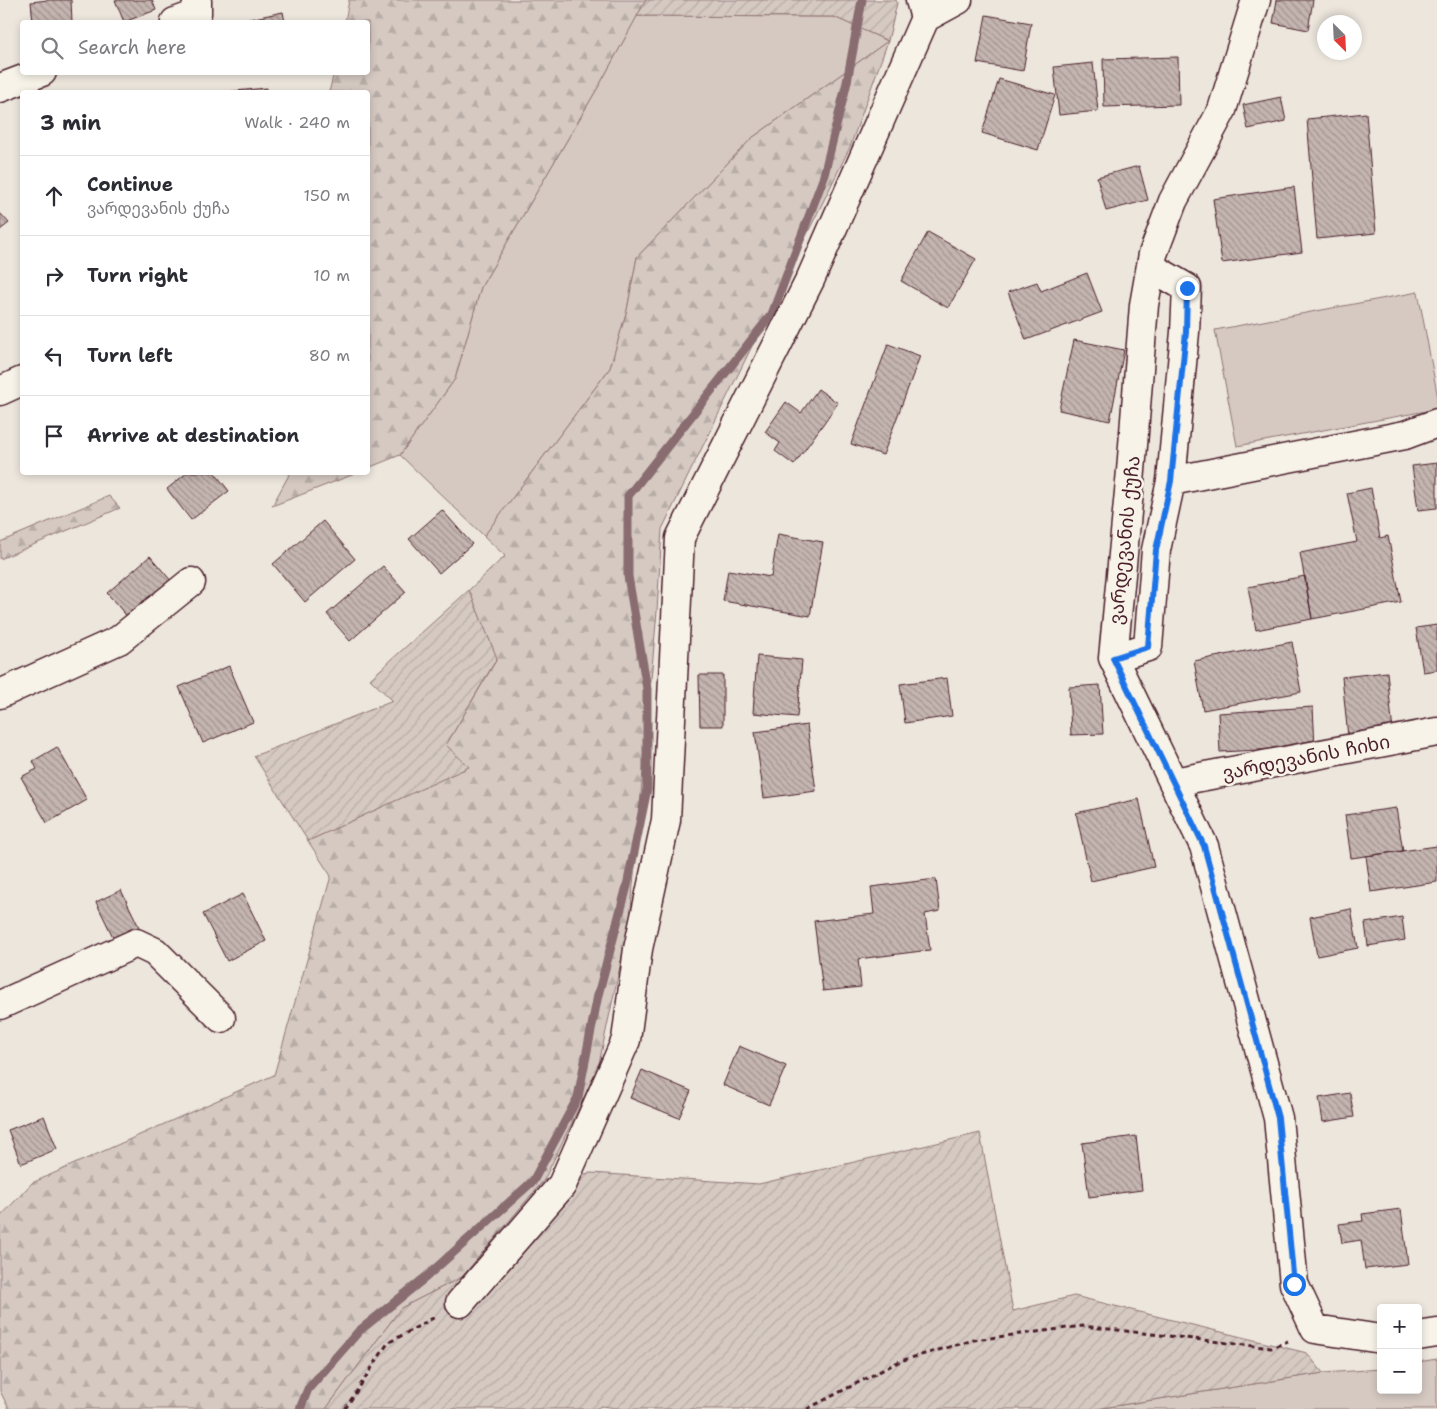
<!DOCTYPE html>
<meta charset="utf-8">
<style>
:root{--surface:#fff;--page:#f7f7f7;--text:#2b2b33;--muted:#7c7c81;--line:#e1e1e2}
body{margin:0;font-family:"Shantell Sans","Noto Sans Georgian",sans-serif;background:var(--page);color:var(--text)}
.controls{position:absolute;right:15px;bottom:15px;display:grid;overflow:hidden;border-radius:5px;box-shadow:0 2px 8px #0003}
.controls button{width:45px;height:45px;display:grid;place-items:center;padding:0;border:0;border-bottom:1px solid var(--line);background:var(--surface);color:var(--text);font:25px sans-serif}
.compass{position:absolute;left:1317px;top:15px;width:45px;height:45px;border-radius:50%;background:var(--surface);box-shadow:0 2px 8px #0003;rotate:156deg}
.stop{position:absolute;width:15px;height:15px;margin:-11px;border:4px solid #1a73e8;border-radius:50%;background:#fff}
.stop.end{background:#1a73e8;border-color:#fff;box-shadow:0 1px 5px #0008}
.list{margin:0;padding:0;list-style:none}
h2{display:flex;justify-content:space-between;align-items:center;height:65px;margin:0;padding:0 20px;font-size:21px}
h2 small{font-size:16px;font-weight:400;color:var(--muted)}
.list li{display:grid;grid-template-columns:32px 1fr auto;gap:15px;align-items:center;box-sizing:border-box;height:80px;padding:0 20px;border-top:1px solid var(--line)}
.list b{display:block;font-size:19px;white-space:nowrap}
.list p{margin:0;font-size:16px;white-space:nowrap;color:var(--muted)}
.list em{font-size:16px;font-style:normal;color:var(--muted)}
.icon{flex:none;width:28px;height:28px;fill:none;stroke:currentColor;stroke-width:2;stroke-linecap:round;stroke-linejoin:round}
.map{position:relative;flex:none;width:1437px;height:1409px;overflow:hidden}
.search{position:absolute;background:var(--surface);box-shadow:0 2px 8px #0003;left:20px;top:20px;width:350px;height:55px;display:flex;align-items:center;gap:12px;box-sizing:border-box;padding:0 18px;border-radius:5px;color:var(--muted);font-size:19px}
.panel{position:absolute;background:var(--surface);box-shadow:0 2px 8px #0003;left:20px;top:90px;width:350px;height:385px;border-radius:5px}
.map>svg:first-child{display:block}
</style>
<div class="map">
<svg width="1437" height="1409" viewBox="0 0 1437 1409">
<defs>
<pattern id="forest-firs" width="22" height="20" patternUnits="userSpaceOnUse" patternTransform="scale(1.25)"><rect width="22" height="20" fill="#d5c9c2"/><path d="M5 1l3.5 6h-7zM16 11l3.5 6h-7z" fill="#b8aca7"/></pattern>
<pattern id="garden-furrows" width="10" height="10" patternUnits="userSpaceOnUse" patternTransform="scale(1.25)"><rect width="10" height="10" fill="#d5c9c2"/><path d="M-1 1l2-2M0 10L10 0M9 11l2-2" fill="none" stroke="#b8aca7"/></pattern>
<pattern id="building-back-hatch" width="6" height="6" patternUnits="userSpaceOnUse" patternTransform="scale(1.25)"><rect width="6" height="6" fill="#c4b5b0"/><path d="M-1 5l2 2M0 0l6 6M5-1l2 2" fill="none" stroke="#a1938f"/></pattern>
</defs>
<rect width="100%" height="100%" fill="#ece6dd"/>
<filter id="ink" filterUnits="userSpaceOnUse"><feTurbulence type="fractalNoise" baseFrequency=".02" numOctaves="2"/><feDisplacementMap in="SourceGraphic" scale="10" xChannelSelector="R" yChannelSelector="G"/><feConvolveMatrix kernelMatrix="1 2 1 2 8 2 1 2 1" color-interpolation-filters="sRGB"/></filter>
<g filter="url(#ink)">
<!-- green -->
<path fill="#d5c9c2" stroke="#907476" d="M637,16L834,17L888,41L752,138L637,257L627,310L610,368L484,536L400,455L455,379L481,287L601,82Z
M1418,292L1437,393V409L1237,446L1215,330Z
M1437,1359V1409H1096L1323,1373L1381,1369V1390H1418V1362Z"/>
<!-- forest -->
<path fill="url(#forest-firs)" stroke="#907476" d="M349,0H646L601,82L481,287L455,379L400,455L368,468V92H329L334,73L368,72V22H345Z
M888,41L850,147L662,529L657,611L630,920L598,1068L544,1180L462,1277L401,1308L326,1409H9L0,1391V1217L32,1183L274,1075L331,876L308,841L468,767L446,745L497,659L469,590L505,556L484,536L610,368L627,310L637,257L752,138Z
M290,473V472L357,473L272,506Z
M109,496L120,508L0,559V542Z"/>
<!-- garden -->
<path fill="url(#garden-furrows)" stroke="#907476" d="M646,0H896L897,3L888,41L834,17L637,16Z
M469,590L497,658L446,745L469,767L308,841L254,756L393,701L370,679Z
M980,1133L1013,1311L1074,1296L1307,1353L1323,1373L1096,1409H623L602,1406L594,1409H326L401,1308L462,1277L544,1180L591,1173L759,1184Z"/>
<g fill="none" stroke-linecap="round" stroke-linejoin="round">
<!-- stream -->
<path stroke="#896c6f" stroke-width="9" d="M300,1409L308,1389L359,1331L426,1277L533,1181L578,1097L598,995L627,886L647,789V689L628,576V496L772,314L823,179L847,82L862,0"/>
</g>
<!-- building -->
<path fill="url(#building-back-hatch)" stroke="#4a1f2b" d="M48,0H71L72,22H33L31,2Z
M115,0H152L156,10L124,22Z
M1277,0H1313L1308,30L1273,23Z
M283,12L285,22H241L240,21Z
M986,15L1031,23L1023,71L977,63Z
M1178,57L1179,105L1104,107L1103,59Z
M1093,63L1098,111L1059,115L1054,67Z
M999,79L1055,95L1038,150L982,133Z
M267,88V92H224Z
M1281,97L1286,121L1248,129L1243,105Z
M1366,113L1376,233L1317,239L1307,119Z
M1139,166L1148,200L1106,211L1097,177Z
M1294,187L1302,252L1222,263L1213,199Z
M0,213L9,223L0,230Z
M928,232L976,259L948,308L901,281Z
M1087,273L1102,312L1026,340L1008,292L1037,282L1041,291Z
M1074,340L1124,350L1110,421L1059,410Z
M888,344L920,356L883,455L851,444Z
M818,389L838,403L794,465L775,451L780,443L765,432L786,402L801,413Z
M1437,463V508L1418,510L1412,466Z
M188,472H214L229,491L191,520L167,489Z
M1371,488L1380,538L1388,536L1401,602L1312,619L1300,553L1357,542L1347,493Z
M442,510L472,544L439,573L409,539Z
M323,521L355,559L305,602L273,564Z
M778,534L823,542L810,616L723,601L728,570L771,577Z
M150,556L178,589L135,626L107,593Z
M383,566L406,592L350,641L327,614Z
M1305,576L1312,619L1256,630L1248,587Z
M1437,625V670L1423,672L1416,628Z
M1292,642L1301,692L1203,710L1194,661Z
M757,656L802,660L797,717L753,713Z
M229,666L253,722L203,743L179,687Z
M1387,672L1393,732L1348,737L1342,677Z
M699,675H723V726H700Z
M947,678L952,716L905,723L900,684Z
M1100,685L1103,734L1071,735L1069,687Z
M1313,707L1315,747L1220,752L1218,713Z
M807,725L816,791L764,798L755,732Z
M57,747L87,800L47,823L21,777L37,769L33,761Z
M1139,799L1154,867L1091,881L1076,813Z
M1396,808L1403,851L1351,858L1345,815Z
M1437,846V882L1371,892L1366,856Z
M936,879L940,911L925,914L930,950L858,959L861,987L823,991L814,921L874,914L871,887Z
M121,890L141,931L116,943L96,902Z
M243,894L266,941L227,961L203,914Z
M1351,909L1358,948L1317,956L1310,917Z
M1402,917L1405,940L1368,946L1365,923Z
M739,1046L786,1066L769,1105L723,1085Z
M642,1070L691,1091L679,1118L630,1098Z
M1350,1093L1354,1117L1323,1122L1319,1098Z
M44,1116L57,1149L21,1164L8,1130Z
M1136,1136L1142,1190L1089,1197L1082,1143Z
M1401,1209L1408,1264L1365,1269L1361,1240L1342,1243L1339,1224L1363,1221L1362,1214Z"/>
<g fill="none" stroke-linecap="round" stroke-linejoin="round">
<defs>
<path id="street" d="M1256,0L1222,110L1173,201L1153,254L1144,305L1131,471L1113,658L1204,846L1278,1118L1294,1284L1315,1329L1381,1339
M925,18L958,0
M175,22L197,14V0
M0,88L42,72
M0,391L22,381
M1171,481L1405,435L1437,423
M1113,658L1148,647L1156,550L1171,481L1185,332L1187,288L1151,267
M0,694L119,640L191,582
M1174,782L1437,732
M0,1005L136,943L155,952L221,1018
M460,1303L562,1185L626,1040L638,949L666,820L680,538L810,280L925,18L920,0
M1418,1336L1437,1333"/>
</defs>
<!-- street casing -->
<use href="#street" stroke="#4a1f2b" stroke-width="31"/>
<!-- path -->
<path stroke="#4a1f2b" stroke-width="3" stroke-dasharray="5 4" stroke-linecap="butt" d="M345,1409L388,1343L435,1317
M807,1409L900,1361L974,1340L1083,1326L1271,1348L1288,1341"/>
<!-- street -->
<use href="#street" stroke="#f7f3e8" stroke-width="28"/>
</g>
</g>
<g fill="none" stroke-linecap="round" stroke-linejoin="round" filter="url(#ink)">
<!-- route -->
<path stroke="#1a73e8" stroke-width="6" d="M1187,288L1186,332L1171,481L1156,550L1148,647L1113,658L1204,846L1278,1118L1294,1284"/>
</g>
<g text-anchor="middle" stroke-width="5" stroke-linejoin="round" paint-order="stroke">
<!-- street labels -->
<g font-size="19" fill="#4a1f2b" stroke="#f7f3e8">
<text transform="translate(1124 540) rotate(-84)" y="7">ვარდევანის ქუჩა</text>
<text transform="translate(1306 757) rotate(-11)" y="7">ვარდევანის ჩიხი</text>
</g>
</g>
</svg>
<div class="controls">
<button>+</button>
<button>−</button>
</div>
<svg class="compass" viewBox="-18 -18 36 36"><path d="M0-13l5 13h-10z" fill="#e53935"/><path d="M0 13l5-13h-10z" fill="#7c7c81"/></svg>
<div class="stop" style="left:1294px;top:1284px"></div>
<div class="stop end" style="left:1187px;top:288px"></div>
<div class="search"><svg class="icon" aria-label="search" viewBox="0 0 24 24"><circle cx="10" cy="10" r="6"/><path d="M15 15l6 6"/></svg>Search here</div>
<section class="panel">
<h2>3 min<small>Walk · 240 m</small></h2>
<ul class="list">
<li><svg class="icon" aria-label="ahead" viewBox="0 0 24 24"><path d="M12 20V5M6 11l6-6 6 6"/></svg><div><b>Continue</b><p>ვარდევანის ქუჩა</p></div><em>150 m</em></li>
<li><svg class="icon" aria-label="right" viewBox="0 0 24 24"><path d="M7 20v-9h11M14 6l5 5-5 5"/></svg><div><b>Turn right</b></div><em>10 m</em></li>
<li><svg class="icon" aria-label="left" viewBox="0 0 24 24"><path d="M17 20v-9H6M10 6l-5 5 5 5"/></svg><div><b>Turn left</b></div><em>80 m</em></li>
<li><svg class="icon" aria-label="arrive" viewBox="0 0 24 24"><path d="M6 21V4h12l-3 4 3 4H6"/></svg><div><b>Arrive at destination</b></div></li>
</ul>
</section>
</div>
